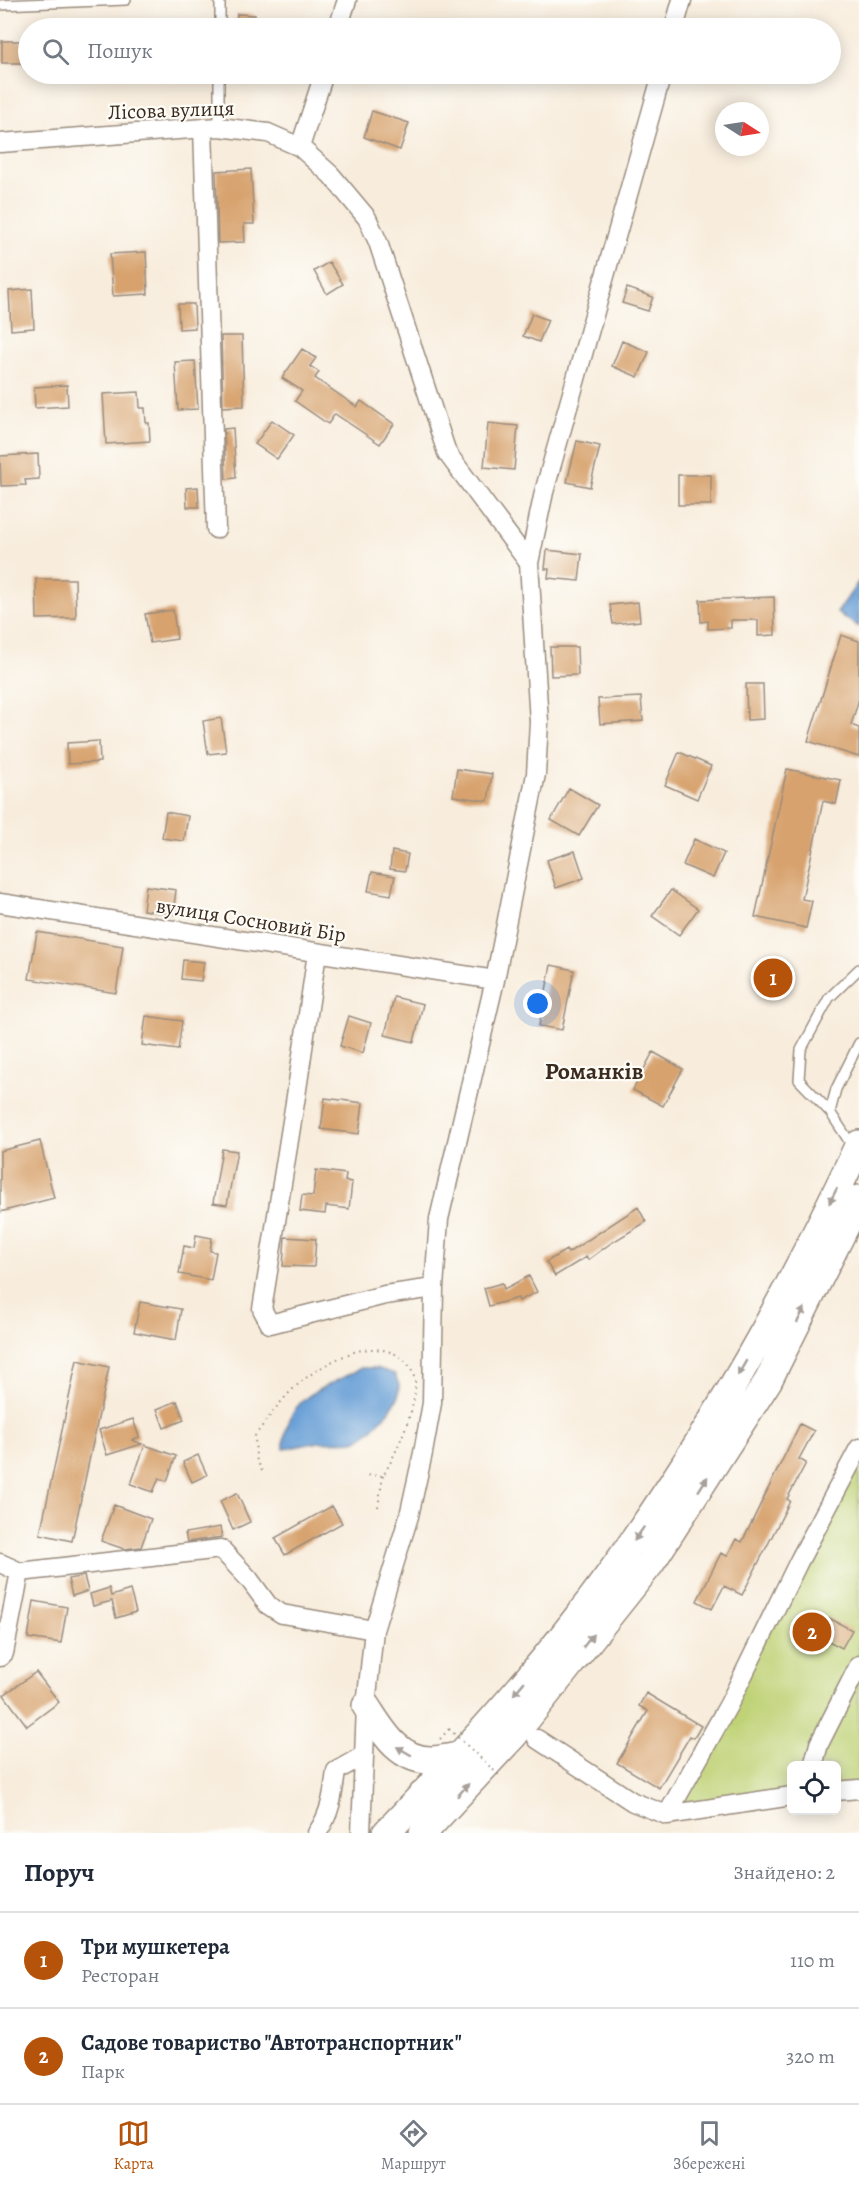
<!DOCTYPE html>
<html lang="uk">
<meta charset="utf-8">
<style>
:root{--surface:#fff;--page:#f6f6f7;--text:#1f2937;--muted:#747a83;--line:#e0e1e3;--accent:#b45309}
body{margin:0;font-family:Alegreya,serif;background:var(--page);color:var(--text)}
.controls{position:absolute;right:18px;bottom:18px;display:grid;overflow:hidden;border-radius:9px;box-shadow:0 3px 15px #0003}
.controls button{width:54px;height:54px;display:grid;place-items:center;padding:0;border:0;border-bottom:2px solid var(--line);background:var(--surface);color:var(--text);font:30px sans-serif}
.compass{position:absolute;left:715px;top:102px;width:54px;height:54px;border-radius:50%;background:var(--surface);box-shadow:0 3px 15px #0003;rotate:102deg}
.you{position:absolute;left:538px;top:1004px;width:21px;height:21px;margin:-15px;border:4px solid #fff;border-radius:50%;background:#1a73e8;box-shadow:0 0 0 9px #1a73e833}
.badge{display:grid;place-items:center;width:39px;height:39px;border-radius:50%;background:var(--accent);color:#fff;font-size:20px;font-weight:700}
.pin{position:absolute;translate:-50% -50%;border:3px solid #fff;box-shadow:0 2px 6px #0006}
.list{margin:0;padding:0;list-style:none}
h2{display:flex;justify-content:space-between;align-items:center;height:78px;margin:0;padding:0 24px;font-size:26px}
h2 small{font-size:20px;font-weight:400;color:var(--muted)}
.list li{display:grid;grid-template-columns:39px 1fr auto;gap:18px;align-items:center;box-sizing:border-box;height:96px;padding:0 24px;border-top:2px solid var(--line)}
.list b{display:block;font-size:22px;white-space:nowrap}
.list p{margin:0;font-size:20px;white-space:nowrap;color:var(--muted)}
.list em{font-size:20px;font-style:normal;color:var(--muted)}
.icon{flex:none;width:33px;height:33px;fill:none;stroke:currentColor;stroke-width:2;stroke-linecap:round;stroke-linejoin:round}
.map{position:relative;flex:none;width:859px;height:1833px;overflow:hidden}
.search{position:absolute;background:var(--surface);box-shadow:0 3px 15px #0003;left:18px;right:18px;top:18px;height:66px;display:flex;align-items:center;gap:15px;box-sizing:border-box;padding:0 21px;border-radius:33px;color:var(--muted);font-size:22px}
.sheet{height:270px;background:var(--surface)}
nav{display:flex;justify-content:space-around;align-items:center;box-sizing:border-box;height:84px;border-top:2px solid var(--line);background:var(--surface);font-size:16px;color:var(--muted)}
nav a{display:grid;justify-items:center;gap:3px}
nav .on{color:var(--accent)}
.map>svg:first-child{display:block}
</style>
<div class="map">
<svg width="859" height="1833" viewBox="0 0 859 1833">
<rect width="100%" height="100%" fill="#fdfcf7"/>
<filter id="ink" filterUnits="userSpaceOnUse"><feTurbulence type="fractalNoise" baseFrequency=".0167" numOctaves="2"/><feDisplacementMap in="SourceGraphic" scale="12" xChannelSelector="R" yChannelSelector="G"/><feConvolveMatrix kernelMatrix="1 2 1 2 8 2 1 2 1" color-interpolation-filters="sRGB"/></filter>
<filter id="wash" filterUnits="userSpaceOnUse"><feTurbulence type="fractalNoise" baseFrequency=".008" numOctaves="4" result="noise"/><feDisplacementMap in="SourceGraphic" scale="24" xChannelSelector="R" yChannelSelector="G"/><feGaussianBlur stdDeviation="1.35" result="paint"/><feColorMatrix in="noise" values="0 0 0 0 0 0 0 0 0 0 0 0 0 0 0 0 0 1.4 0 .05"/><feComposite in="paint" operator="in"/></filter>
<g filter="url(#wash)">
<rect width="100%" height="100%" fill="#f8eddd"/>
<!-- green -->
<path fill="#bfd276" stroke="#7d7e4a" stroke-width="1.5" d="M859,1446V1789L837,1791L836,1766H792L791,1796L667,1815Z"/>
<!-- water -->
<path fill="#6aa0d7" stroke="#52657a" stroke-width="1.5" d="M859,581V627L837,613Z
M361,1368H376L395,1374L399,1385L398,1398L388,1413L367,1434L355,1441L319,1442L284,1449C283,1431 291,1409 306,1398C318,1388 346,1377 361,1368Z"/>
<g id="blocks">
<!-- building -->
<path fill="#d7a26d" d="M237,14L255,15L254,28H236Z
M2,41H25V63H2Z
M372,111L409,123L400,150L364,137Z
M251,169L254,224H244L245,242L218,243L216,171Z
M146,252L148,294L113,296L110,254Z
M329,262L343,284L327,294L314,271Z
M627,288L653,297L648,311L622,303Z
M32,289L34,328L11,330L9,291Z
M178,304H194L195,328L179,329Z
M532,314L548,320L539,342L523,336Z
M221,336H242L244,406L223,407Z
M622,341L649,352L638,377L612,366Z
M302,349L316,358L310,366L319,372L315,378L357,407L361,401L394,424L380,444L335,414L328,424L295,401L302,391L282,378Z
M195,361L198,409L178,410L175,362Z
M67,385L68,406L35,408L34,387Z
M139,392L140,408H145L146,423H149L150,441L106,444L103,394Z
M272,420L294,435L277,459L255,444Z
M488,423L518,426L514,470L484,467Z
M233,428L236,478L226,479L224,429Z
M577,441L600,446L590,487L567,482Z
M38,454L39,479L25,480L26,485L1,486L0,456Z
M678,475H711V505H678Z
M198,487L199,507H187L186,488Z
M547,550L582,554L579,581L548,578L549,569H545Z
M36,579H75L76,618L37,619Z
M774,597L775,635L758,636V620H731V628L708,629V621L701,622L700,600Z
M638,602L640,621L613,624L610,605Z
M173,610L177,639L150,643L145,614Z
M841,635L859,641V699L851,725L859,728V757L808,741Z
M550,647H577L578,675L551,676Z
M746,684H763L764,719L747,720Z
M641,697L643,721L600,724L598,699Z
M221,718L226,752L208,754L203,721Z
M99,741L100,762L68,764L67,743Z
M679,752L711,766L697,799L665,785Z
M457,769L492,774L488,801L453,796Z
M787,769L841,780L836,804L823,801L802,899L812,901L806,928L755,917Z
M569,788L598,805L579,836L551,820Z
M166,812L188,816L184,841L162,838Z
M694,839L724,853L713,878L683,865Z
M392,851L408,854L405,871L390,869Z
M575,851L584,878L556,888L547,860Z
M372,872L395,876L391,895L368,891Z
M146,886L176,890L173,914L143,910Z
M671,890L698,909L679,935L652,916Z
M37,932L123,946L116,993L29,979Z
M183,960L204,962L201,981L181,979Z
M551,965L574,970L562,1030L539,1026Z
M394,997L423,1004L414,1042L385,1035Z
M146,1016L182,1021L178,1050L142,1045Z
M349,1016L371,1023L363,1053L340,1046Z
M653,1052L683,1069L663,1106L633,1090Z
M325,1098L363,1103L359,1134L321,1129Z
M40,1141L54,1198L0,1212V1151Z
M222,1149L237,1151L227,1205L213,1203Z
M316,1170L346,1174L345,1181L352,1182L349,1209L326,1206L325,1214L300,1211L302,1195L313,1196Z
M638,1207L646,1222L611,1243L588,1260L586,1257L555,1276L546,1262L566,1250L568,1253Z
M196,1235L212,1238L210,1251L216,1252L211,1280L179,1274L184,1246L194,1248Z
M285,1237L316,1239L314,1267L283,1266Z
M529,1276L537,1292L519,1301L518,1298L489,1306L484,1288L502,1283L504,1289Z
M140,1302L181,1309L176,1340L134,1332Z
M77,1360L109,1367L72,1541L40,1534Z
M177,1401L184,1420L164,1428L157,1409Z
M133,1419L139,1437L132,1440L142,1444L107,1455L99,1430Z
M800,1424L814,1431L799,1459L806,1463L787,1499L790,1501L742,1595L724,1586L712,1609L697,1601L721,1553L727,1556L736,1539L742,1542Z
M145,1445L176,1456L167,1481L159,1478L153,1492L131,1484Z
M198,1455L207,1475L192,1482L183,1462Z
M237,1493L250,1522L233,1530L220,1501Z
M114,1505L151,1519L141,1547L124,1549L101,1541Z
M332,1506L342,1523L285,1555L275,1538Z
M220,1527L222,1537L187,1542L185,1533Z
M84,1576L88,1591L72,1596L68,1579Z
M109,1588L111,1596L130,1590L136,1612L116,1618L112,1601L93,1606L90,1594Z
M34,1601L67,1607L61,1643L28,1638Z
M829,1618L852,1630L842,1648L819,1636Z
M36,1672L59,1702L27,1726L4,1695Z
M646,1693L701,1726L694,1738L690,1736L659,1788L617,1763L648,1711L639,1706Z"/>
</g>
</g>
<g filter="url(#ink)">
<use href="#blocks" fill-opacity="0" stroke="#9a8c7e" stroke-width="1.5"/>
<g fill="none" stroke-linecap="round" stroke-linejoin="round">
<defs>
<path id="service" d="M218,0L220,4V28
M0,5L126,0
M219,127V74
M830,1112L799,1080L801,1050L829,998L859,969
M853,1147L830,1112L836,1089L859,1043"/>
<path id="minor" d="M338,28L347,0
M674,28L682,0
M203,128L216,529
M0,143L219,127L268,133L300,147L331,175L367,218L378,242L447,453L529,563
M300,147L324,74
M0,903L495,980
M317,953L296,1096L262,1309L270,1324L385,1295L434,1288
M0,1563L20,1572L221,1549L249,1579L268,1605L282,1614L374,1630
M0,1657L4,1653L20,1572
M537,1739L633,1802L667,1815L792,1796
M813,1766L819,1744L859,1665
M836,1791L859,1789
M667,1815L729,1704L799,1561L859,1448
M317,1833C331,1813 333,1794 336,1771L364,1755
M361,1833L366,1706L374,1630L409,1516L423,1453L432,1403L434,1288L439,1219L495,980L536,774L539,722L529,563L544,492L662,74"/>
<path id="primary" d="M366,1706C382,1730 398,1761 432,1760C441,1760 451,1757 460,1756
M386,1833C451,1765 516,1697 573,1623C687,1476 781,1312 859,1144
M423,1833L514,1735L651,1563L768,1381L859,1199"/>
</defs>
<!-- service casing -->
<use href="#service" stroke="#9a8c7e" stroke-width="12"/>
<!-- minor casing -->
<use href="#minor" stroke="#9a8c7e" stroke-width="21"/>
<!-- primary casing -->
<use href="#primary" stroke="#9a8c7e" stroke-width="30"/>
<!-- path -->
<path stroke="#9a8c7e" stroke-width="2" stroke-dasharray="1.5 4.5" stroke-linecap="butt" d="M262,1471L256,1458L255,1436C270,1415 288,1390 310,1375C322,1366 340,1357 354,1352C379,1344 411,1352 415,1382C418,1405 395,1456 383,1476L365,1475
M378,1507L383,1476
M440,1739L449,1729"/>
<!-- service -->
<use href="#service" stroke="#fff" stroke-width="9"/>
<!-- minor -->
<use href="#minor" stroke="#fff" stroke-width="18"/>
<!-- primary -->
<use href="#primary" stroke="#fff" stroke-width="27"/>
<!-- path-bridge -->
<path stroke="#9a8c7e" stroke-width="2" stroke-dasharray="1.5 4.5" stroke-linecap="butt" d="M449,1729L500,1776"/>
</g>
<!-- one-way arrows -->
<defs><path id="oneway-solid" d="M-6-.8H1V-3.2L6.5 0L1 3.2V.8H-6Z" transform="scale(1.5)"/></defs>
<g fill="#a79f9a">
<use href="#oneway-solid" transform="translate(833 1196) rotate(117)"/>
<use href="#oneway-solid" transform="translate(801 1315) rotate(-63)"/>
<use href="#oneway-solid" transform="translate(742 1368) rotate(120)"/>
<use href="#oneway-solid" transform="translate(703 1484) rotate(-57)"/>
<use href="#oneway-solid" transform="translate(639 1534) rotate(125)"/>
<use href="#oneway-solid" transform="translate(588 1641) rotate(-52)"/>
<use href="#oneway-solid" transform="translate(519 1688) rotate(130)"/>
<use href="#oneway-solid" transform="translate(404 1751) rotate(-150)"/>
<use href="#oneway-solid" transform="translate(463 1790) rotate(-48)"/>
</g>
</g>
<g text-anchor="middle" stroke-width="4.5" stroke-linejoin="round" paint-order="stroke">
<!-- street labels -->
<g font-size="21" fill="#3b2a1e" stroke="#fdfcf7">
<text transform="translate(171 110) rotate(-2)" y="7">Лісова вулиця</text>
<text transform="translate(251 920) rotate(9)" y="7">вулиця Сосновий Бір</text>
</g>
<!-- quarter labels -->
<g font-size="24" font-weight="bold" fill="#3b2a1e" stroke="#fdfcf7">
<text x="594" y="1079">Романків</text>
</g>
</g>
</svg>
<div class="controls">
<button><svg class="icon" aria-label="locate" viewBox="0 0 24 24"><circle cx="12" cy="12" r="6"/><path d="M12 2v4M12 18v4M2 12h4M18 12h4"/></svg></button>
</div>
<svg class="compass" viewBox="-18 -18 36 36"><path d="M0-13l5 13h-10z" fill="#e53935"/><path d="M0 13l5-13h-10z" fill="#747a83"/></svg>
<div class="you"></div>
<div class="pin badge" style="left:773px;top:978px">1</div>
<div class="pin badge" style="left:812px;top:1632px">2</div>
<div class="search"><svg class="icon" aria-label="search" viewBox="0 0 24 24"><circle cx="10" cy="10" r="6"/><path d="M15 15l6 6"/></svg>Пошук</div>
</div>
<section class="sheet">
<h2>Поруч<small>Знайдено: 2</small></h2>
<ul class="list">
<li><span class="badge">1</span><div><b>Три мушкетера</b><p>Ресторан</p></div><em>110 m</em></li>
<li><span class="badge">2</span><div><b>Садове товариство &quot;Автотранспортник&quot;</b><p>Парк</p></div><em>320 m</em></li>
</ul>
</section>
<nav>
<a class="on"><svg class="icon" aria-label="map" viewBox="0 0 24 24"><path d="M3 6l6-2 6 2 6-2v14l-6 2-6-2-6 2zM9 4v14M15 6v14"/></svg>Карта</a>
<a><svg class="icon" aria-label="directions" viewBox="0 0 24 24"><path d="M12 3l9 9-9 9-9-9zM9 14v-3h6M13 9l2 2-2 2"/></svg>Маршрут</a>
<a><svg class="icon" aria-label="saved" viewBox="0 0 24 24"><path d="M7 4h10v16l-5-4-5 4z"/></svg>Збережені</a>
</nav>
